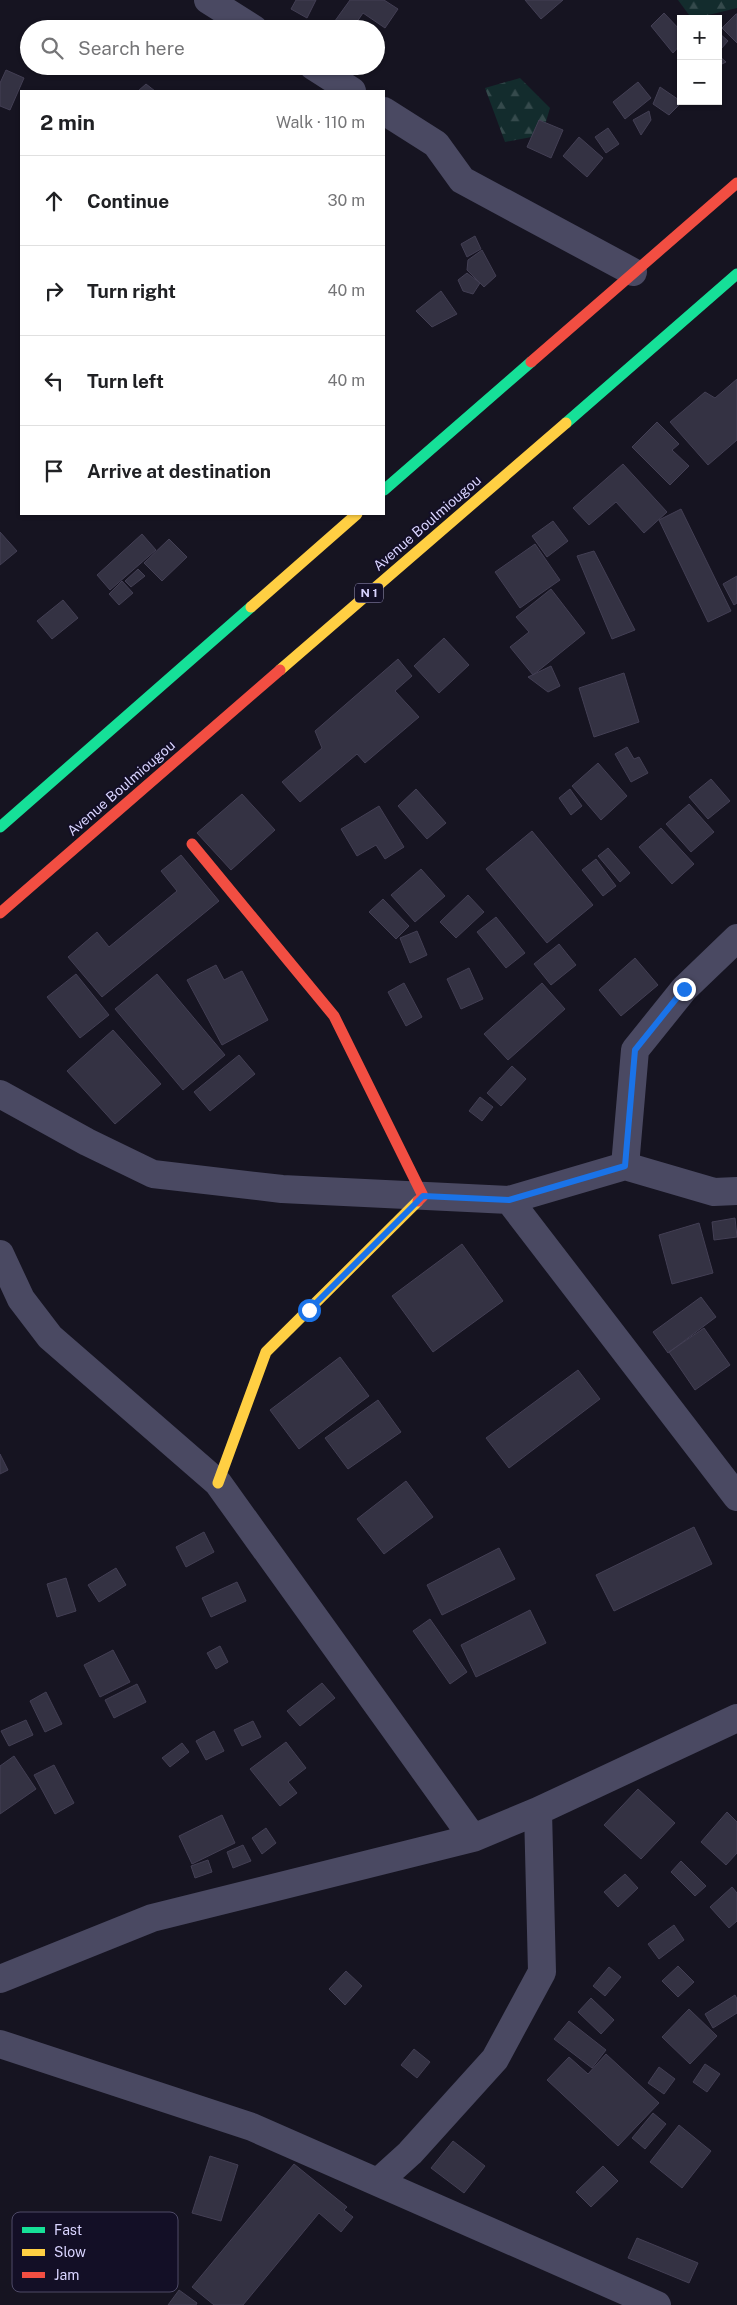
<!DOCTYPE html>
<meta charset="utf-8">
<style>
:root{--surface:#fff;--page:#f6f6f6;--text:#202124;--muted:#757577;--line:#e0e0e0}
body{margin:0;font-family:"Public Sans",sans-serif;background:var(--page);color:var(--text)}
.controls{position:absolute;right:15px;top:15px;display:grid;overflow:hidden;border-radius:0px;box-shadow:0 1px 4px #0004}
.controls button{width:45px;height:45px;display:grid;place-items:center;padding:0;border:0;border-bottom:1px solid var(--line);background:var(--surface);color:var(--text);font:25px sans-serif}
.stop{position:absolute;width:15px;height:15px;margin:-11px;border:4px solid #1a73e8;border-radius:50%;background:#fff}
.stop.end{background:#1a73e8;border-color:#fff;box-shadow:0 1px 5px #0008}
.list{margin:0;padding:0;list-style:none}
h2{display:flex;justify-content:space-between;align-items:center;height:65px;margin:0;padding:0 20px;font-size:21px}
h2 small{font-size:16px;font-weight:400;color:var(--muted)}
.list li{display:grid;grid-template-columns:32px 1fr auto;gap:15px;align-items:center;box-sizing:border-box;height:90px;padding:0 20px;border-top:1px solid var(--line)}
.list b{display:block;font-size:19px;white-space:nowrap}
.list em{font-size:16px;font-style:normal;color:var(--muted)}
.icon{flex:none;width:28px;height:28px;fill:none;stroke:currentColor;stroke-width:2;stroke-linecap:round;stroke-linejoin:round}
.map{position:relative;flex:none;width:737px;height:2305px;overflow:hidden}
.search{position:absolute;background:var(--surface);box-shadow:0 1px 4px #0004;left:20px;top:20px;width:365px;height:55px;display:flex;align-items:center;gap:12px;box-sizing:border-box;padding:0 18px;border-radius:28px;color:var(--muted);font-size:19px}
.panel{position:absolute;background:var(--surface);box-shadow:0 1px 4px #0004;left:20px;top:90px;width:365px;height:425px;border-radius:0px}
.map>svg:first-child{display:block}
</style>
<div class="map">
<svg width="737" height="2305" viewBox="0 0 737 2305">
<defs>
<pattern id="forest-firs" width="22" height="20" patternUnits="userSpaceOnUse" patternTransform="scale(1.25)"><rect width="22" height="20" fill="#132c2d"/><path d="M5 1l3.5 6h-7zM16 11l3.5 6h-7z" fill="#354a4c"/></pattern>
</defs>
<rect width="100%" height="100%" fill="#161421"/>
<!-- forest -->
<path fill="url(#forest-firs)" d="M678,0H737V8L692,19Z
M520,78L550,108L542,135L505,142L485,88Z"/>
<!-- building -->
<path fill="#343243" stroke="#433f54" d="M296,0H316L307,18L291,9Z
M350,0H384L398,9L385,28L363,13L352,29H338L332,25Z
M525,0H563L541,19Z
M664,13L681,31V44L673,53L651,26Z
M736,14H737V43L722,28Z
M718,32L728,41L721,49L718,46Z
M718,55L726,62L718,66Z
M6,70L24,78L10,110L0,106V83Z
M638,82L651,98L625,119L613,102Z
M146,84L155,91H138Z
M660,87L682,102L669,115L653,104Z
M649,111L651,120L641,135L633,120Z
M539,120L563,130L551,158L527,147Z
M608,128L619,144L606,153L595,137Z
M579,137L603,158L587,177L563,156Z
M475,236L481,249L467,257L461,244Z
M482,250L496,276L484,287L467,270L468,260Z
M467,273L480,283L473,294L463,291L458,280Z
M441,291L457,314L432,327L416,311Z
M737,379V440L708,465L670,422L705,392L715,398Z
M657,422L679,444L672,450L689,466L670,485L632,447Z
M623,464L667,512L644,533L616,502L589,525L573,508Z
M681,509L731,611L708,622L659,520Z
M553,521L568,541L547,557L532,536Z
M0,532L17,551L0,565Z
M142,534L156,550L110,590L97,575Z
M169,539L187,557L162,581L144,563Z
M535,544L560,580L520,608L495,572Z
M594,551L635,630L612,639L577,556Z
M138,569L145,576L131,587L125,581Z
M737,576V603L734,605L723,584Z
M122,581L133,593L119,605L109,594Z
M551,589L585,633L533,675L510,647L529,632L516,617Z
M63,600L78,618L52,639L37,621Z
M444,638L469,665L439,693L414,666Z
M398,659L412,676L395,691L419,717L365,763L357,754L300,802L282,782L322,748L315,731Z
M551,666L560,686L548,692L528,677Z
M624,673L639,722L594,737L579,688Z
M627,747L634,759L639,757L648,773L631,782L615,754Z
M598,763L627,796L601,820L572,786Z
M711,779L730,801L708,819L689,797Z
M416,789L446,823L427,839L398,806Z
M570,789L582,806L571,815L559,798Z
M242,794L275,830L231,870L197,833Z
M689,804L714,832L691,852L666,824Z
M379,806L404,847L385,859L376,845L357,856L341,829Z
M661,828L694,864L672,884L639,847Z
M532,831L593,905L547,943L486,869Z
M608,848L630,873L620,882L598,856Z
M181,855L219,901L102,997L68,957L97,932L109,947L177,891L161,871Z
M596,859L616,886L603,896L582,870Z
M421,869L445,896L415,922L391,895Z
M468,895L484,912L456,938L440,922Z
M383,899L409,926L396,939L369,912Z
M496,917L525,953L506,968L477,932Z
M417,931L427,955L410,963L400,938Z
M559,944L576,965L551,985L534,964Z
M635,958L658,985L621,1016L599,990Z
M216,965L224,980L242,971L268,1020L222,1045L187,980Z
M469,968L483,999L461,1009L447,979Z
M76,974L109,1015L80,1038L47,997Z
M157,974L225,1055L183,1090L115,1009Z
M404,983L422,1017L406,1026L388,992Z
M542,983L565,1009L508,1060L484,1034Z
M113,1030L161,1084L115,1124L67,1071Z
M239,1055L255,1074L210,1111L194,1092Z
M512,1066L526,1079L501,1106L487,1093Z
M480,1097L493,1107L482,1121L469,1111Z
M735,1218L737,1237L714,1240L712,1222Z
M699,1223L713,1273L672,1284L659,1235Z
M462,1244L503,1301L433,1352L392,1296Z
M701,1297L716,1317L668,1353L653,1332Z
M704,1328L730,1365L695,1390L669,1352Z
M340,1357L369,1396L299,1449L270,1410Z
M578,1370L600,1399L509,1468L486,1438Z
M378,1400L401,1432L348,1469L325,1438Z
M0,1454L8,1470L0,1474Z
M406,1481L433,1517L384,1554L357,1519Z
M694,1527L712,1564L614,1611L596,1575Z
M204,1532L214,1552L186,1567L176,1547Z
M499,1548L515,1579L442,1615L427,1585Z
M116,1568L126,1585L99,1602L88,1585Z
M66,1578L76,1611L57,1617L47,1584Z
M237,1582L246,1601L211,1617L202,1598Z
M530,1610L546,1643L476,1677L461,1645Z
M430,1619L467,1672L450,1684L413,1631Z
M220,1646L228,1662L216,1669L207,1653Z
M113,1650L130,1682L100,1697L84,1665Z
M322,1683L335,1698L300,1726L287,1711Z
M137,1684L146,1702L114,1718L105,1700Z
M46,1692L62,1724L45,1732L30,1701Z
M26,1720L33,1735L9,1746L1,1731Z
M253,1721L261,1737L242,1746L234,1730Z
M214,1731L224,1751L206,1760L196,1741Z
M286,1742L306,1768L288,1782L297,1793L280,1806L250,1769Z
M182,1743L189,1752L170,1767L162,1758Z
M14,1756L36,1789L0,1814V1766Z
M54,1765L74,1803L55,1814L34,1775Z
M638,1789L675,1823L641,1859L604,1825Z
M727,1812L737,1822V1853L726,1865L701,1842Z
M222,1815L235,1843L192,1864L179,1836Z
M266,1828L276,1843L262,1854L252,1838Z
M243,1845L251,1861L233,1868L227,1852Z
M208,1860L212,1872L195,1878L191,1866Z
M681,1861L706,1886L695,1896L671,1872Z
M625,1874L638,1888L618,1907L604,1892Z
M732,1887L737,1893V1921L729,1928L710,1907Z
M674,1925L684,1940L659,1959L648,1944Z
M678,1966L694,1982L678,1997L662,1981Z
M609,1967L621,1977L605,1996L593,1986Z
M346,1971L362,1986L345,2005L329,1989Z
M735,1995L737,1999V2013L713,2028L705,2014Z
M591,1998L614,2020L601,2034L578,2012Z
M689,2009L717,2036L690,2064L662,2037Z
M569,2021L606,2050L592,2068L554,2039Z
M414,2049L430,2062L417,2078L401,2065Z
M606,2054L659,2103L618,2146L547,2080L569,2057L588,2074Z
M705,2064L720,2074L707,2092L693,2082Z
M659,2067L675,2079L664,2094L648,2083Z
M653,2113L666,2124L645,2149L632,2138Z
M679,2125L711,2151L682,2188L650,2162Z
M453,2141L485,2166L464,2193L431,2168Z
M210,2156L238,2165L221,2221L192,2213Z
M294,2164L347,2207L344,2210L353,2217L341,2232L319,2213L243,2305H214L192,2287Z
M603,2166L618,2181L591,2207L576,2192Z
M637,2238L698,2263L689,2283L628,2258Z
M179,2290L197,2303L196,2305H168Z"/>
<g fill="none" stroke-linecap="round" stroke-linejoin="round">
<!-- street -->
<path stroke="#4a4962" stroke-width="28" d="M208,0L254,29
M313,66L352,91
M384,111L436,144L462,180L633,272
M0,1094L87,1142L153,1174L282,1189L509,1200L625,1166L714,1192L737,1191
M625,1166L635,1050L684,989L737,938
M509,1200L737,1497
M0,1254L21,1299L50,1337L218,1483L473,1838
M0,1979L152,1918L473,1838L538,1811L737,1718
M0,2044L252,2127L657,2305
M378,2182L410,2153L495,2059L542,1972L538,1811"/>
<!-- fast -->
<path stroke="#16e098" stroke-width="11" d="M566,423L737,274
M384,490L531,362
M0,827L251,607"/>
<!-- slow -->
<path stroke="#ffcf43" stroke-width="11" d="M251,607L357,514
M280,670L566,423
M218,1483L266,1352L418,1201"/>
<!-- jam -->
<path stroke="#f24e42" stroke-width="11" d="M531,362L737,183
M192,844L334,1016L423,1196L418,1201
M0,913L280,670"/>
</g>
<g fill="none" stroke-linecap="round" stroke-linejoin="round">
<!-- route -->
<path stroke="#1a73e8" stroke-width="6" d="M309,1310L423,1196L509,1200L625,1166L635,1050L684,989"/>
</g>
<g text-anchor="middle" stroke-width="4" stroke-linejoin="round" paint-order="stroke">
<!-- shield labels -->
<rect fill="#130f26" stroke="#9e99be" stroke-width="1" x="355" y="583.5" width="28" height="19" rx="4"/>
<g font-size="12" font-weight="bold" fill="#d9d4ff">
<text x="369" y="597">N 1</text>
</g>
<!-- street labels -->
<g font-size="14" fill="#d9d4ff" stroke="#130f26">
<text transform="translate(427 523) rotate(-41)" y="5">Avenue Boulmiougou</text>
<text transform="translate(121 788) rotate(-41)" y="5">Avenue Boulmiougou</text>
</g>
</g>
<!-- legend -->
<rect x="12" y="2212" width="166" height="80" rx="8" fill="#130f26" stroke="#4e4a67" stroke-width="1"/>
<rect x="22" y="2227" width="23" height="6" fill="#16e098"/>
<rect x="22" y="2249" width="23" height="7" fill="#ffcf43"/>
<rect x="22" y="2272" width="23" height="6" fill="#f24e42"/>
<g font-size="14" fill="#d9d4ff">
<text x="54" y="2235">Fast</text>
<text x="54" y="2257">Slow</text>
<text x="54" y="2280">Jam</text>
</g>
</svg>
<div class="controls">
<button>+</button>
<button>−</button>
</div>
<div class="stop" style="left:309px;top:1310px"></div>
<div class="stop end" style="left:684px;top:989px"></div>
<div class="search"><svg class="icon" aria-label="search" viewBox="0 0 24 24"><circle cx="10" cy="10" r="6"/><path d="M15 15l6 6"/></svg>Search here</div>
<section class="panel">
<h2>2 min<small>Walk · 110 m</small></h2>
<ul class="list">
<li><svg class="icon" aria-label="ahead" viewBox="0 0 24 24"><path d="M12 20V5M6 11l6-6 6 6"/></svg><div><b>Continue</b></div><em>30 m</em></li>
<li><svg class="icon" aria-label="right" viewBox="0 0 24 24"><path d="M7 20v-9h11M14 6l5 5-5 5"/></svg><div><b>Turn right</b></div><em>40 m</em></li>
<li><svg class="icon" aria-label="left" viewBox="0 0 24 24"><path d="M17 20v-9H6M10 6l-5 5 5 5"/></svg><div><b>Turn left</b></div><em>40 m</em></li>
<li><svg class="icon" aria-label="arrive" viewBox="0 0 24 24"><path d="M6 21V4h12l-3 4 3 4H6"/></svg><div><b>Arrive at destination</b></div></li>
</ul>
</section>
</div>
